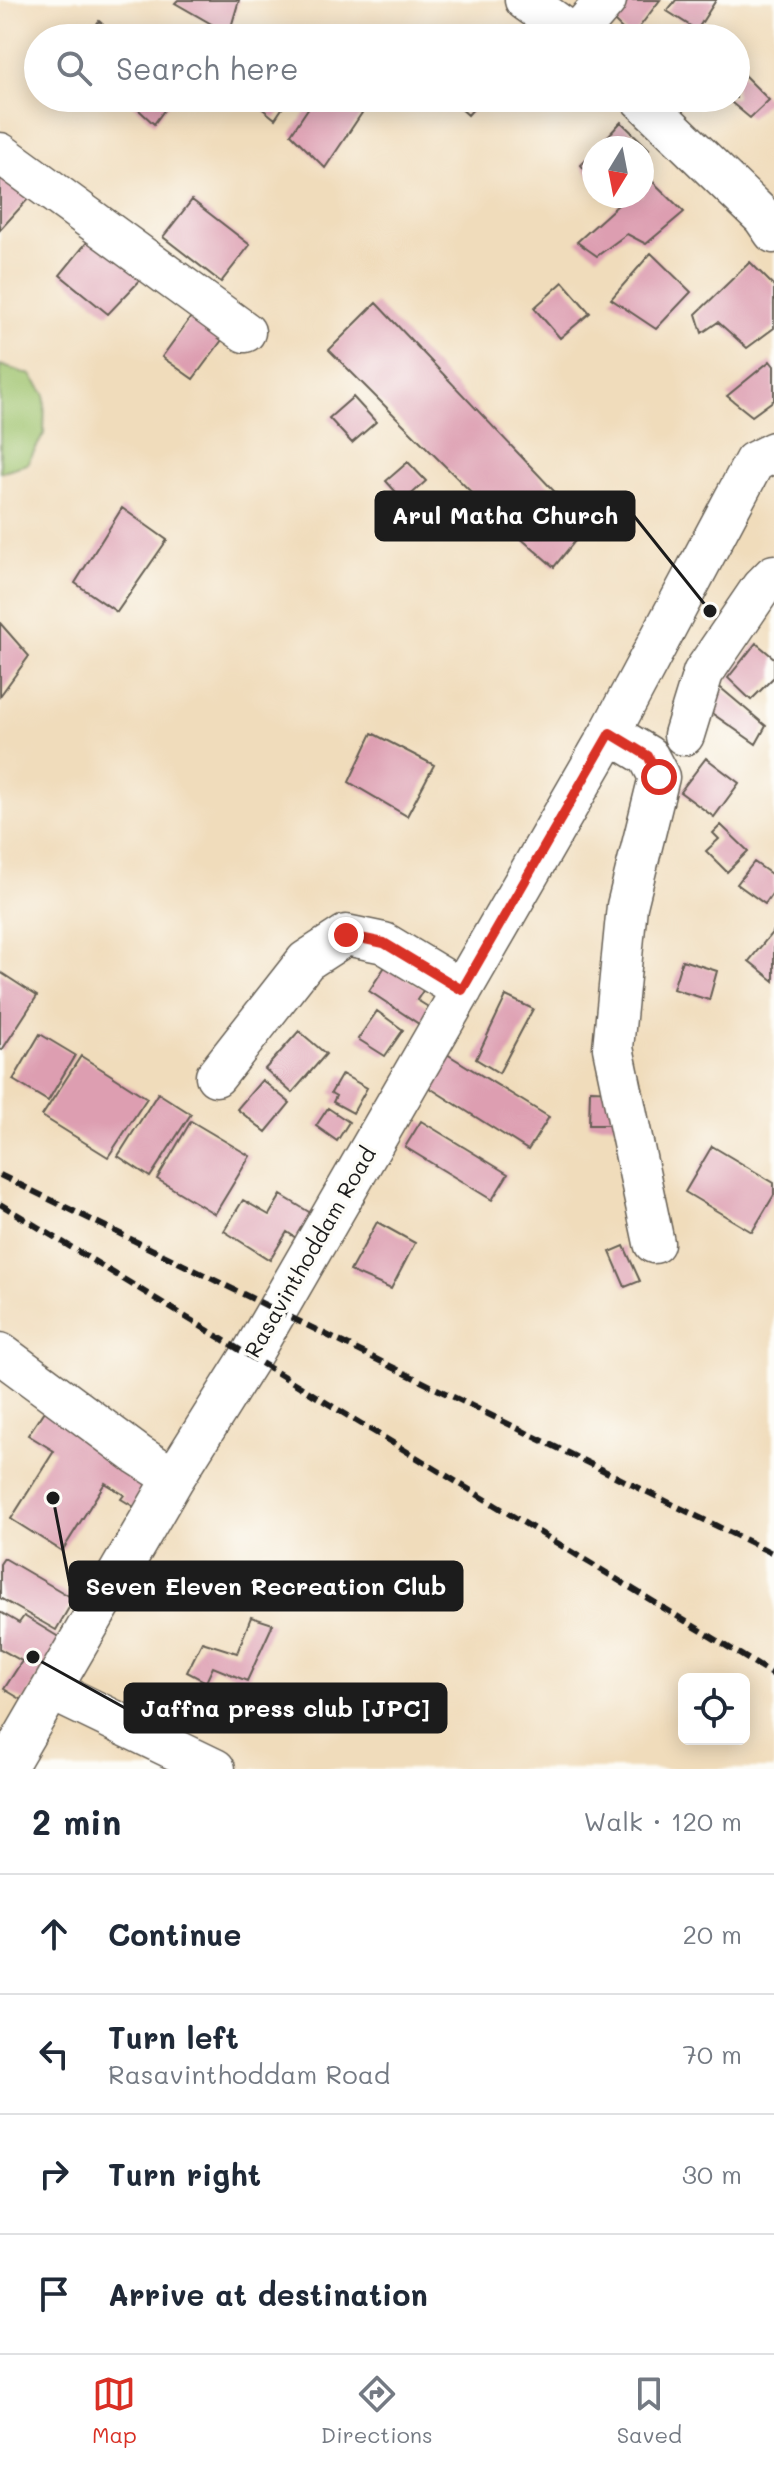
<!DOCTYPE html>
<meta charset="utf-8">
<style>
:root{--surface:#fff;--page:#f2f2f3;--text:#1f2937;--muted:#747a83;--line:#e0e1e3;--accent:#d93025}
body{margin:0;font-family:Mali,sans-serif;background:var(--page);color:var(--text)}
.controls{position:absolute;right:24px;bottom:24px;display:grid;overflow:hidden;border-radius:12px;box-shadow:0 4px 20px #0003}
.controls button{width:72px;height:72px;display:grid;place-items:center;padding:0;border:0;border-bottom:2px solid var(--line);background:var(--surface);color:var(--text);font:40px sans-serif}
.compass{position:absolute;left:582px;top:136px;width:72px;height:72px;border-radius:50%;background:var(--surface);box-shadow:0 4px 20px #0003;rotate:190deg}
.stop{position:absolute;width:24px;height:24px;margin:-18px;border:6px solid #d93025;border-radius:50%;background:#fff}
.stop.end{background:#d93025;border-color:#fff;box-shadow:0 2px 8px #0008}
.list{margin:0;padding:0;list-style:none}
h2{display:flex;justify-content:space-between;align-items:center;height:104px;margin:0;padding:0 32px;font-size:34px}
h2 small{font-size:26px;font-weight:400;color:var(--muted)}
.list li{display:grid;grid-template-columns:52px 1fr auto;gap:24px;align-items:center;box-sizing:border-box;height:120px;padding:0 32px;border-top:2px solid var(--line)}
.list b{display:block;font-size:30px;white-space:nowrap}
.list p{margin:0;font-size:26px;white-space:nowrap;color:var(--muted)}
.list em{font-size:26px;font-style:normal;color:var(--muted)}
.icon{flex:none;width:44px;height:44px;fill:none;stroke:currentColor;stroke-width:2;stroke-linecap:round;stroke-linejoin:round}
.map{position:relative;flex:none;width:774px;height:1769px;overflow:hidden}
.search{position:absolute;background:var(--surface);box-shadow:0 4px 20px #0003;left:24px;right:24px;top:24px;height:88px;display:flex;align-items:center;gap:20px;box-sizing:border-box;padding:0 28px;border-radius:44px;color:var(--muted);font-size:30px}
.sheet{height:584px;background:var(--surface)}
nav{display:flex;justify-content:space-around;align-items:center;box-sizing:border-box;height:112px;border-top:2px solid var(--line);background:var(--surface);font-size:22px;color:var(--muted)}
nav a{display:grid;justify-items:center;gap:4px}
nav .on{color:var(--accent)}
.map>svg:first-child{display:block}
</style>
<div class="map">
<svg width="774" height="1769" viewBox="0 0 774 1769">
<rect width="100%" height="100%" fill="#fdfcf7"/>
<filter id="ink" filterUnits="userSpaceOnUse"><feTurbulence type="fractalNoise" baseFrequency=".0125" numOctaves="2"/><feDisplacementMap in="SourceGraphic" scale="16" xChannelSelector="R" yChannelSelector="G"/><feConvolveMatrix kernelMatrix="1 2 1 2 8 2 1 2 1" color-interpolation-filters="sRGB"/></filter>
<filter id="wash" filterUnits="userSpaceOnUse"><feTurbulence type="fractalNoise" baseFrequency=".006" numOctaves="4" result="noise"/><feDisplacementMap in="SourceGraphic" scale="32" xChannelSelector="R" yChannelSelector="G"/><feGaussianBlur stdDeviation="1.8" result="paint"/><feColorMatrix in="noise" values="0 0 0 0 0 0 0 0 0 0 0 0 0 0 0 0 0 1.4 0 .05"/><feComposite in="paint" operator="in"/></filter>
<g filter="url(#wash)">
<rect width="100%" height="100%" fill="#f0dcbb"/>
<!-- green -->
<path fill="#9ec36d" stroke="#5d7044" stroke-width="2" d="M0,365L31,375L45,395L44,434L27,464L0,472Z"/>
<g id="blocks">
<!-- building -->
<path fill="#dd9eb1" d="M178,0H239L229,34L175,3Z
M624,0H660L631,38L609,16Z
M676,0H716L697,30L667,11Z
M99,21L119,38H85Z
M736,67L769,100L750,118L726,98H736Z
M126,98H173L154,124Z
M249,98H289L275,119Z
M315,98H372L325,168L291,134Z
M449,98H483L468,115Z
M621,122L649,149L642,156V148H597Z
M594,152V182L581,165Z
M0,174L30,197L0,230Z
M648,177L684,212L646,244L627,234L597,256L577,242L628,196H642V183Z
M192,200L250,245L221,282L163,237Z
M97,230L148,272L108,314L60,275Z
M651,253L691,292L656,329L611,299Z
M750,262L774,286V328L747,348L718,322L702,333L696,314Z
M563,282L590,313L560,338L534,308Z
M376,303L587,526L554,567L496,517L329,350Z
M191,317L222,340L193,379L162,357Z
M770,361L774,366V400L752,416L727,396Z
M353,397L376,422L352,443L329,418Z
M408,462L426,481L404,501L386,481Z
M122,508L167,540L117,612L75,583Z
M0,623L29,656L0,696Z
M756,643L774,658V677L751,700L728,678Z
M703,673L766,726L756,744L693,700Z
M372,733L434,765L407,816L349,782Z
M706,758L739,783L714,817L680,792Z
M721,825L748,851L727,872L706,851L719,839L713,833Z
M754,862L774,876V891L765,904L737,884Z
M774,930V981L749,961Z
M682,960L717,971L709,1000L673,989Z
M386,965L424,989L417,1000L430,1008L419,1024L369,991Z
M0,972L37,996L2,1050L0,1049Z
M506,996L533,1009L499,1073L476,1059Z
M377,1011L403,1030L385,1056L358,1039Z
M299,1031L326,1054L292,1093L265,1069Z
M40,1034L75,1055L48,1101L13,1080Z
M442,1051L549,1117L528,1150L422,1083Z
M81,1056L147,1098L108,1157L42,1116Z
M342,1074L367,1088L353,1113L333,1102L336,1096L331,1093Z
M262,1080L290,1103L266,1132L237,1109Z
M590,1090L617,1091L616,1125H589Z
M158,1093L191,1114L150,1177L118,1156Z
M328,1108L349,1122L337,1141L316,1126Z
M191,1121L250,1156L215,1214L157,1179Z
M421,1121L508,1174L492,1200L405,1147Z
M712,1146L774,1183V1195L752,1232L685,1192Z
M281,1195L314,1215L299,1240L287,1232L270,1260L224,1231L243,1200L269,1215Z
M377,1222L415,1243L391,1289L350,1271Z
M624,1246L640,1281L625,1287L610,1252Z
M46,1408L159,1483L141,1511L121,1499L124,1495L105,1483L62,1551L11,1519L54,1451L28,1435Z
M4,1558L74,1599L56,1630L0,1598V1564Z
M0,1612L19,1623L24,1616L62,1639L24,1701L4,1689L22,1661L0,1649Z
M251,1617L273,1624L247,1681L213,1667L206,1682L187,1672L202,1642L237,1653Z"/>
</g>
</g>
<g filter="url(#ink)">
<use href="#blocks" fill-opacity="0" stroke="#665f54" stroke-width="2"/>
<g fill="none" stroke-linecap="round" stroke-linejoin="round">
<defs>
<path id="minor" d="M525,0L578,38
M575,36L606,0
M640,98L763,217L774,233
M0,153L245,332
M610,733L648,756L659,777L627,906L613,1048L654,1243
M684,735L703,673L761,588L774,575
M216,1076L306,961L346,935L384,943L462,990
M0,1353L138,1455L174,1478
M51,1690L215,1769
M5,1769L174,1478L250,1357L610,733L754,462L774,452"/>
</defs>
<!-- minor casing -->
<use href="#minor" stroke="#665f54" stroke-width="43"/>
<!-- minor -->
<use href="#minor" stroke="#fff" stroke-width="40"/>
<!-- rail -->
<path stroke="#1c1c1c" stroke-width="6" stroke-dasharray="12 6" stroke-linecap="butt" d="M0,1175L774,1554
M0,1204L774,1675"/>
</g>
</g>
<g fill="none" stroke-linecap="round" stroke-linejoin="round" filter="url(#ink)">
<!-- route -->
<path stroke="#d93025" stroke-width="10" d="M346,935L384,943L462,990L610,733L648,756L659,777"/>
</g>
<g text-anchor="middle" stroke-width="7" stroke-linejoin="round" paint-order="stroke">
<!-- street labels -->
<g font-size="22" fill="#1c1c1c" stroke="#fdfcf7">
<text transform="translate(310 1252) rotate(-60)" y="8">Rasavinthoddam Road</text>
</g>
</g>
<!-- callouts -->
<path fill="none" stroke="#1c1c1c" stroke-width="3" d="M710 611L634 516M53 1498L70 1586M33 1657L125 1708"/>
<g fill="#1c1c1c" stroke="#fdfcf7" stroke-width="3">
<circle cx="710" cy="611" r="8"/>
<circle cx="53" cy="1498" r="8"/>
<circle cx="33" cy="1657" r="8"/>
</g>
<g fill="#1c1c1c" stroke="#1c1c1c" stroke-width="3">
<rect x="376" y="492" width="258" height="48" rx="8"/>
<rect x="70" y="1562" width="392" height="48" rx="8"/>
<rect x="125" y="1684" width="321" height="48" rx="8"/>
</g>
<g font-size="24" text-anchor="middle" font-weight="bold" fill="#fff">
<text x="505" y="524">Arul Matha Church</text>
<text x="266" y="1595">Seven Eleven Recreation Club</text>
<text x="285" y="1717">Jaffna press club [JPC]</text>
</g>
</svg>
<div class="controls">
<button><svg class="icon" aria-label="locate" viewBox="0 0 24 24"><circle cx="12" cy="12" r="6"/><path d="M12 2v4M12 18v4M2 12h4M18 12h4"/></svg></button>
</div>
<svg class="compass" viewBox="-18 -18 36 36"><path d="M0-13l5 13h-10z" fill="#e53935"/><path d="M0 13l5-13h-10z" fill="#747a83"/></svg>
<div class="stop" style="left:659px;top:777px"></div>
<div class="stop end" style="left:346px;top:935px"></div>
<div class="search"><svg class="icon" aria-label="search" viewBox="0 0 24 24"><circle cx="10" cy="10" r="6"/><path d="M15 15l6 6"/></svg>Search here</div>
</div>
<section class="sheet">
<h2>2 min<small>Walk · 120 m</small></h2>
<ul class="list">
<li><svg class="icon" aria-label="ahead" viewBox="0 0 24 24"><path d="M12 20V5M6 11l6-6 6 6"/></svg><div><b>Continue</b></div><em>20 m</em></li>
<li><svg class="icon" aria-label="left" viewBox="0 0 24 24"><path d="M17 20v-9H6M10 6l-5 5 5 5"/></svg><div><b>Turn left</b><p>Rasavinthoddam Road</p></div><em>70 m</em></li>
<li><svg class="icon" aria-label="right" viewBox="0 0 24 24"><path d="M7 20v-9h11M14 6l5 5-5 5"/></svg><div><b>Turn right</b></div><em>30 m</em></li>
<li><svg class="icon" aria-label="arrive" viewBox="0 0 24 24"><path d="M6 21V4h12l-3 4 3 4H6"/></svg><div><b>Arrive at destination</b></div></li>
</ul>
</section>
<nav>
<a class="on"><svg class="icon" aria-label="map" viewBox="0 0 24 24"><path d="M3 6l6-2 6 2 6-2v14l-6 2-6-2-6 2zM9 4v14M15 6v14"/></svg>Map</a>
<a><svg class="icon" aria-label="directions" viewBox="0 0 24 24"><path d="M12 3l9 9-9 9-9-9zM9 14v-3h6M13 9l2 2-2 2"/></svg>Directions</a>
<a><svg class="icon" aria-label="saved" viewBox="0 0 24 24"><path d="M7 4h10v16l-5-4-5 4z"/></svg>Saved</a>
</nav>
